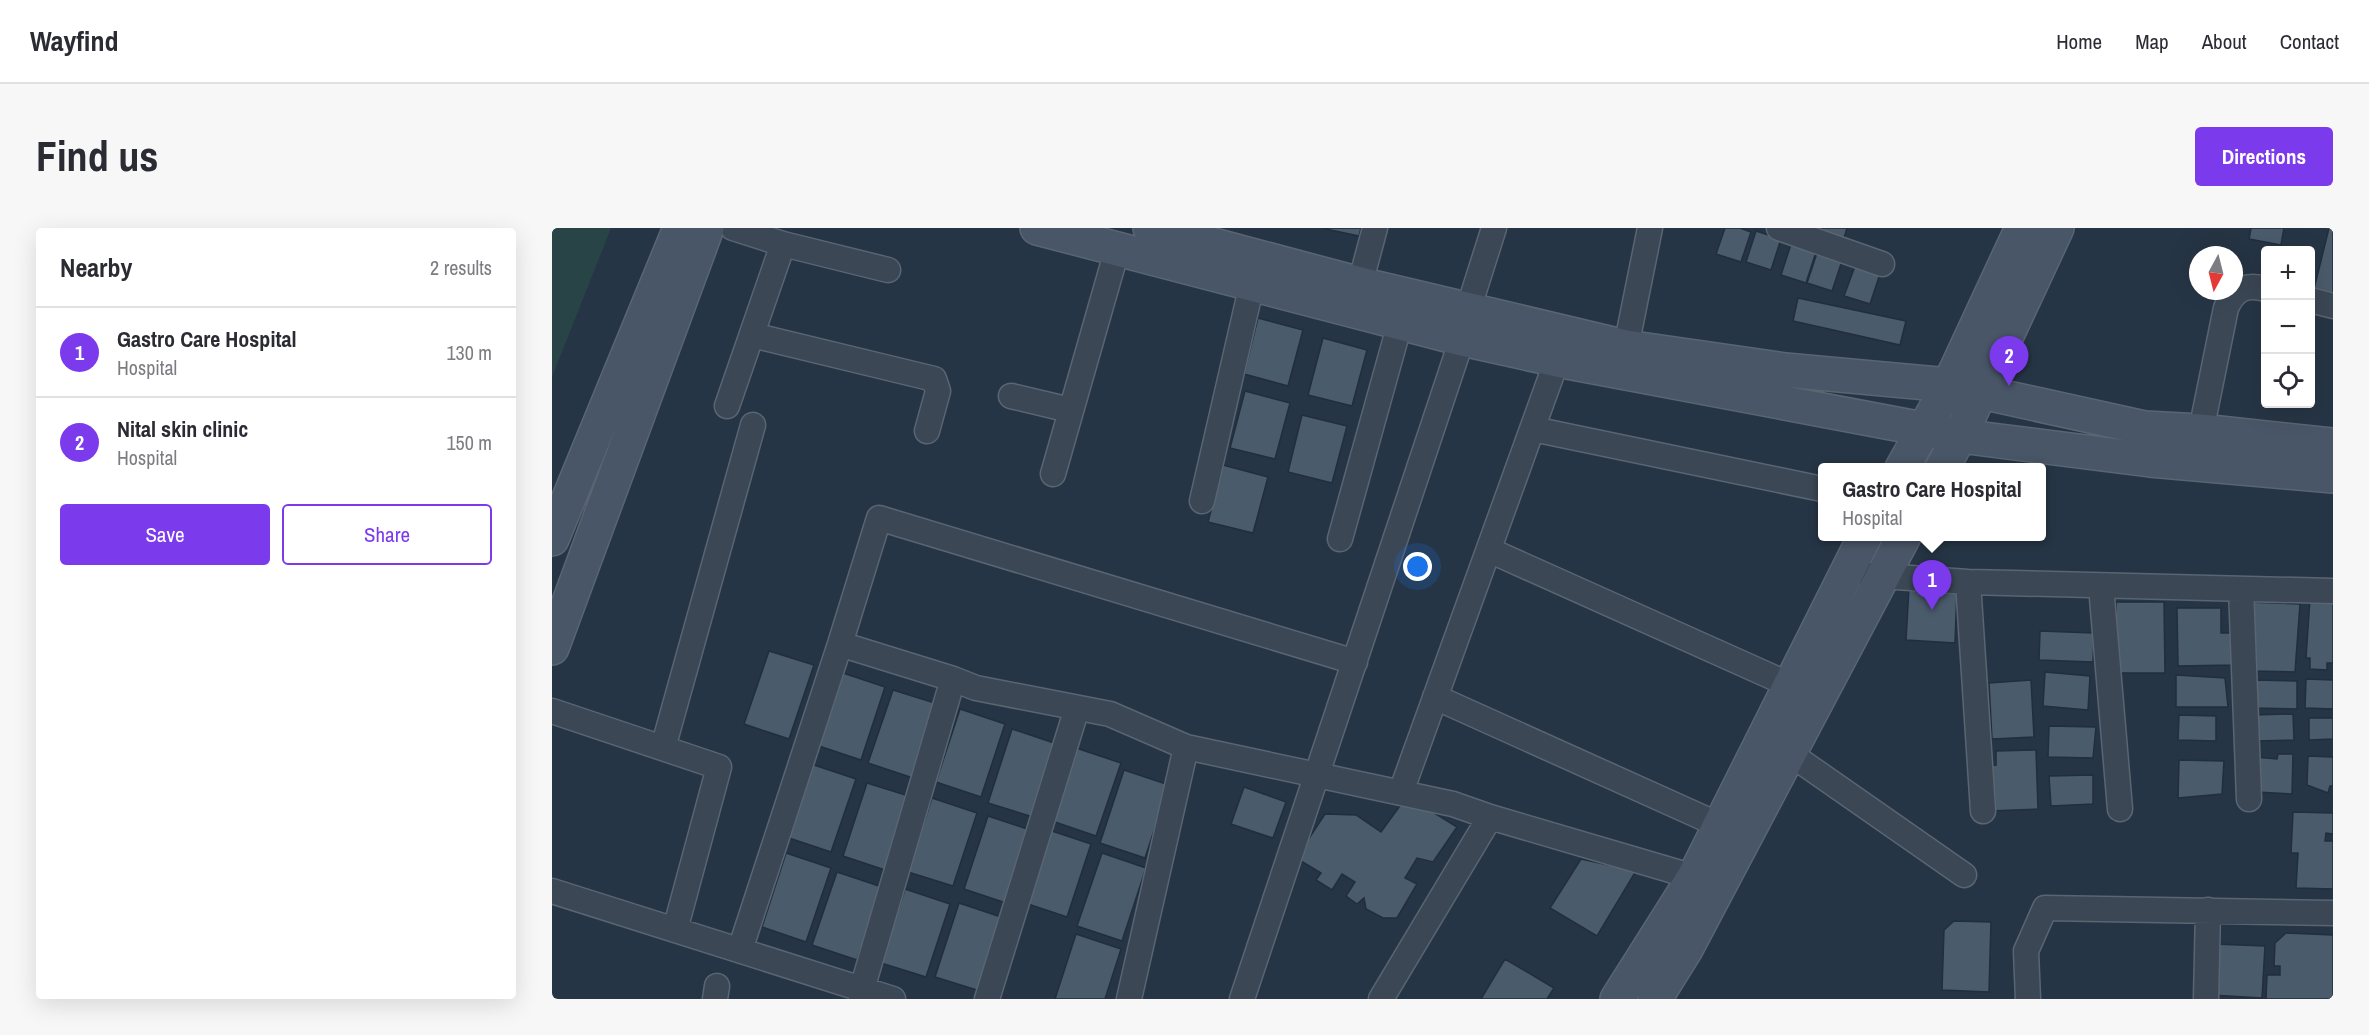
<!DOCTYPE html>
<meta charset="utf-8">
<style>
:root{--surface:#fff;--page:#f7f7f7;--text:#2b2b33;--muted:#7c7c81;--line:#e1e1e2;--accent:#7c3aed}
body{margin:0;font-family:"Archivo Narrow",sans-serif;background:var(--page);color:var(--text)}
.controls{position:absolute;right:18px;top:18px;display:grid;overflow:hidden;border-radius:6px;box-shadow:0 6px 24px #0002}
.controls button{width:54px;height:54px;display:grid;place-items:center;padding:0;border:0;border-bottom:2px solid var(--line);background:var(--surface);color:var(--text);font:30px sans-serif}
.compass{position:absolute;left:1637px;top:18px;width:54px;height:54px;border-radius:50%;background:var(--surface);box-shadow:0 6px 24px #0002;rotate:187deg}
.you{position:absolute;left:866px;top:339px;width:21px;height:21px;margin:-15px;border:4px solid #fff;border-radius:50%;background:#1a73e8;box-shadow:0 0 0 9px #1a73e833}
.badge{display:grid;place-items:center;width:39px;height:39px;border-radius:50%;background:var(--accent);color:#fff;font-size:20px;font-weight:700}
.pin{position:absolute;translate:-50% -50px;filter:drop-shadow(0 2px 3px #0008)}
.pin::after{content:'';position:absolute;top:32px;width:21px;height:18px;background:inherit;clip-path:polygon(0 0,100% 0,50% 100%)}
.popup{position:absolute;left:1266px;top:235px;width:228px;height:78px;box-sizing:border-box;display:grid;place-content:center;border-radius:6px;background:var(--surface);filter:drop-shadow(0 2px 4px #0005);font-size:20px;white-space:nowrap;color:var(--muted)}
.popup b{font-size:22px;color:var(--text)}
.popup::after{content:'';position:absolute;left:50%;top:100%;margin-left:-12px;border:12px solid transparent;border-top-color:var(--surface)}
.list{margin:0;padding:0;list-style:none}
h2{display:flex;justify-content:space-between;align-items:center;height:78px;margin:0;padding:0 24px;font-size:26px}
h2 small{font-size:20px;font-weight:400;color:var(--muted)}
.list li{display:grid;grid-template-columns:39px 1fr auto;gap:18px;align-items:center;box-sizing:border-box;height:90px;padding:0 24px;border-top:2px solid var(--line)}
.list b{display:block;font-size:22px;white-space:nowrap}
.list p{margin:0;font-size:20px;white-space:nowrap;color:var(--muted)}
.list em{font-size:20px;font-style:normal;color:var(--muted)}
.actions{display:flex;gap:12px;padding:18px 24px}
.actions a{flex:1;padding:14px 0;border:2px solid var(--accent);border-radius:6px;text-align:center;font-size:21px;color:var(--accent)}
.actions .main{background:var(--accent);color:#fff}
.icon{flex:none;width:33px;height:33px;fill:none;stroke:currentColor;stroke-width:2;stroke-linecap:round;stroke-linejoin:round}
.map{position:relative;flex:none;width:1781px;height:771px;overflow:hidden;border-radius:6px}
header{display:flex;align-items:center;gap:36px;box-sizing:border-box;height:84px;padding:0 30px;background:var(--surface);border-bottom:2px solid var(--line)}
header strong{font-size:28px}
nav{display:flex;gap:33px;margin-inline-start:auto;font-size:21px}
.intro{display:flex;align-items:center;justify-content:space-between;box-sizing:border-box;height:144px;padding:0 36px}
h1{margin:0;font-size:42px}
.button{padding:15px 27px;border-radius:6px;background:var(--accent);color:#fff;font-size:21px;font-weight:700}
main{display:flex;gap:36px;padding:0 36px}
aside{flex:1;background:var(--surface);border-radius:6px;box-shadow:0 6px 24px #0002}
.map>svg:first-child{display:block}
</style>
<header>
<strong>Wayfind</strong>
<nav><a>Home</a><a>Map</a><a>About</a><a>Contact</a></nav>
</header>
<div class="intro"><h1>Find us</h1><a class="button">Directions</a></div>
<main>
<aside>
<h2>Nearby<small>2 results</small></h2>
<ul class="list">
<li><span class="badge">1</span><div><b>Gastro Care Hospital</b><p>Hospital</p></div><em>130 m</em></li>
<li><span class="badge">2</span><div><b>Nital skin clinic</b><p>Hospital</p></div><em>150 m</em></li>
</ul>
<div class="actions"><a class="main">Save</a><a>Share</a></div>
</aside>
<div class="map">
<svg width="1781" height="771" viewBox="0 0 1781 771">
<rect width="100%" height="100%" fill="#263545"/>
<!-- green -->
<path fill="#284446" d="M0,0H59L0,149Z"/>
<!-- building -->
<path fill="#4a5b6b" stroke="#212e3c" stroke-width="1.5" d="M769,0H809L807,8Z
M1173,0H1188L1199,4L1189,34L1164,26Z
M1267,0H1295L1292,10L1267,2Z
M1699,0H1732L1729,17L1697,11Z
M1777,0H1781V69L1761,65Z
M1204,3L1229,11L1219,42L1194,34Z
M1239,16L1264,24L1254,55L1229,47Z
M1265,25L1290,33L1280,63L1255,55Z
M1303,38L1328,46L1318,76L1292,68Z
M1246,70L1354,93L1348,117L1241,93Z
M706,90L751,102L736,158L692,146Z
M771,110L815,122L800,178L756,167Z
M693,163L738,175L723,231L678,220Z
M750,187L795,198L780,255L736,244Z
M671,237L716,249L701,305L656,294Z
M1357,359L1405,362L1403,415L1354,412Z
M1758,370L1781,374V435H1775V442L1758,441V430H1754Z
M1564,374H1612L1613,445H1565Z
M1696,374L1748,376L1743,444L1701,443Z
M1625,380H1669V405H1679L1680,437L1626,438Z
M1488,403L1542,405L1541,434L1487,432Z
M217,423L262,437L237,511L192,496Z
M288,444L333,459L309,532L264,517Z
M1493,444L1538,448L1536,482L1491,478Z
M1624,447L1673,450L1676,479H1624Z
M1754,451L1781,452V481L1753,480Z
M1479,452L1482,509L1440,511L1437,455Z
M1701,452L1745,453V481L1701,480Z
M341,462L386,476L361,550L316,535Z
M408,481L453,496L429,569L384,554Z
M1741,486L1742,512L1701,513L1700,487Z
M1627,487L1664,488V513L1626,512Z
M1757,490H1781V511L1757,512Z
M1497,498L1544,499L1541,530L1496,529Z
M460,501L505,516L481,589L436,575Z
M524,520L569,535L544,608L500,593Z
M1484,522L1486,581L1437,583L1435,538L1444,537V523Z
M1726,526H1741L1740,566L1705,564L1703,529L1725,531Z
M1756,528L1781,529V558H1778L1776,565L1755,557Z
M1627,532L1672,533L1670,566L1626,570Z
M259,536L304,551L279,624L234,609Z
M572,542L617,557L593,630L548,615Z
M1541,547V576L1499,578L1497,548Z
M315,555L360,569L336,643L291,628Z
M692,559L734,574L721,610L679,596Z
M855,568L905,599L881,634L865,630L853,650L865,656L845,690H831L814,681L812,670L805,676L794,668L803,654L790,646L780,662L764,652L769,645L744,630L773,586L804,587L829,604Z
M380,570L425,585L401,658L356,644Z
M1741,584L1781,585V606L1774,605L1773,613H1781V661L1744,660L1746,625H1739Z
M436,588L481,603L457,676L412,661Z
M494,601L539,616L515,689L470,674Z
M234,625L279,640L254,714L210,699Z
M550,625L594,640L570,713L525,698Z
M1029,631L1084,643L1045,708L998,680Z
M285,644L330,659L305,732L260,717Z
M353,661L398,676L374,749L329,735Z
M407,675L452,690L428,763L383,749Z
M1402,693L1439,694L1437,764L1390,762L1392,702Z
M1734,705L1781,707V771H1714L1715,747H1728V738H1722L1723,715Z
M524,706L569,721L553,771H503Z
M1662,716L1713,718L1710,770L1659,767Z
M953,731L1002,760L995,771H929Z"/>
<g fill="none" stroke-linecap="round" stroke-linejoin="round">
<defs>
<path id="street" d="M1227,0L1330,36
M231,16L336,42
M808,56L823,0
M1758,72L1781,78
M916,82L942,0
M200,107L382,151L386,163L375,203
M1074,119L1098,0
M459,168L518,182
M175,178L231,16L181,0
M981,201L1270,261
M1649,203L1674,80C1682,62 1693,55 1714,61
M501,246L565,22
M650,273L700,56
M788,311L848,95
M937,322L1238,457
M1316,347L1416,354L1781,363
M1416,354L1431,583
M1549,358L1568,581
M1689,361L1697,571
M803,434L327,290L288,416L401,451L424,460L558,486L634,519L901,576L938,589L1142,649
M883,469L1167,597
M0,483L167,539L123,702
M111,520L201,197
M1237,525L1412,647
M849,564L1005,132
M0,663L341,771
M188,722L288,416
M163,771L165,758
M309,771L310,761L401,451
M435,771L525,480
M577,771L634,519
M690,771L910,111
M829,771L938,589
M1476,771L1474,723L1493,680L1781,685
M1654,771L1656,682"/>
<path id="secondary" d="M485,0L910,111L1005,132L1408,208L1598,232L1781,248
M598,0L808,56L1074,119L1233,142L1397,157L1593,200L1649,203L1781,217
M1350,240L1397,157L1470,0
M1390,240L1408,208L1505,0
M0,311L128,0
M0,420L155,0
M1065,771L1142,649L1313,308
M1103,771L1134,721L1352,308"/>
</defs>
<!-- street casing -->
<use href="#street" stroke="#596571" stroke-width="27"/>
<!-- secondary casing -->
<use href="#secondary" stroke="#596571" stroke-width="36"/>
<!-- street -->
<use href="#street" stroke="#3b4754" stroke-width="24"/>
<!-- secondary -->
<use href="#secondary" stroke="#495667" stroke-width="33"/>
</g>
</svg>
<div class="controls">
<button>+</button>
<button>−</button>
<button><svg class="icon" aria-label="locate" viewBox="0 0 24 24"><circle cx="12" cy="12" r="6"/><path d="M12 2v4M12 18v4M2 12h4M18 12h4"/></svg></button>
</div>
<svg class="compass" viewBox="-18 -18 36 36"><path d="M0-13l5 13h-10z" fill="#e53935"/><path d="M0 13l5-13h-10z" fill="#7c7c81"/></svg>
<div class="you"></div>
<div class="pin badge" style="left:1380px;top:382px">1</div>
<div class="popup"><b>Gastro Care Hospital</b>Hospital</div>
<div class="pin badge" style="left:1457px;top:158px">2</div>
</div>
</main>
